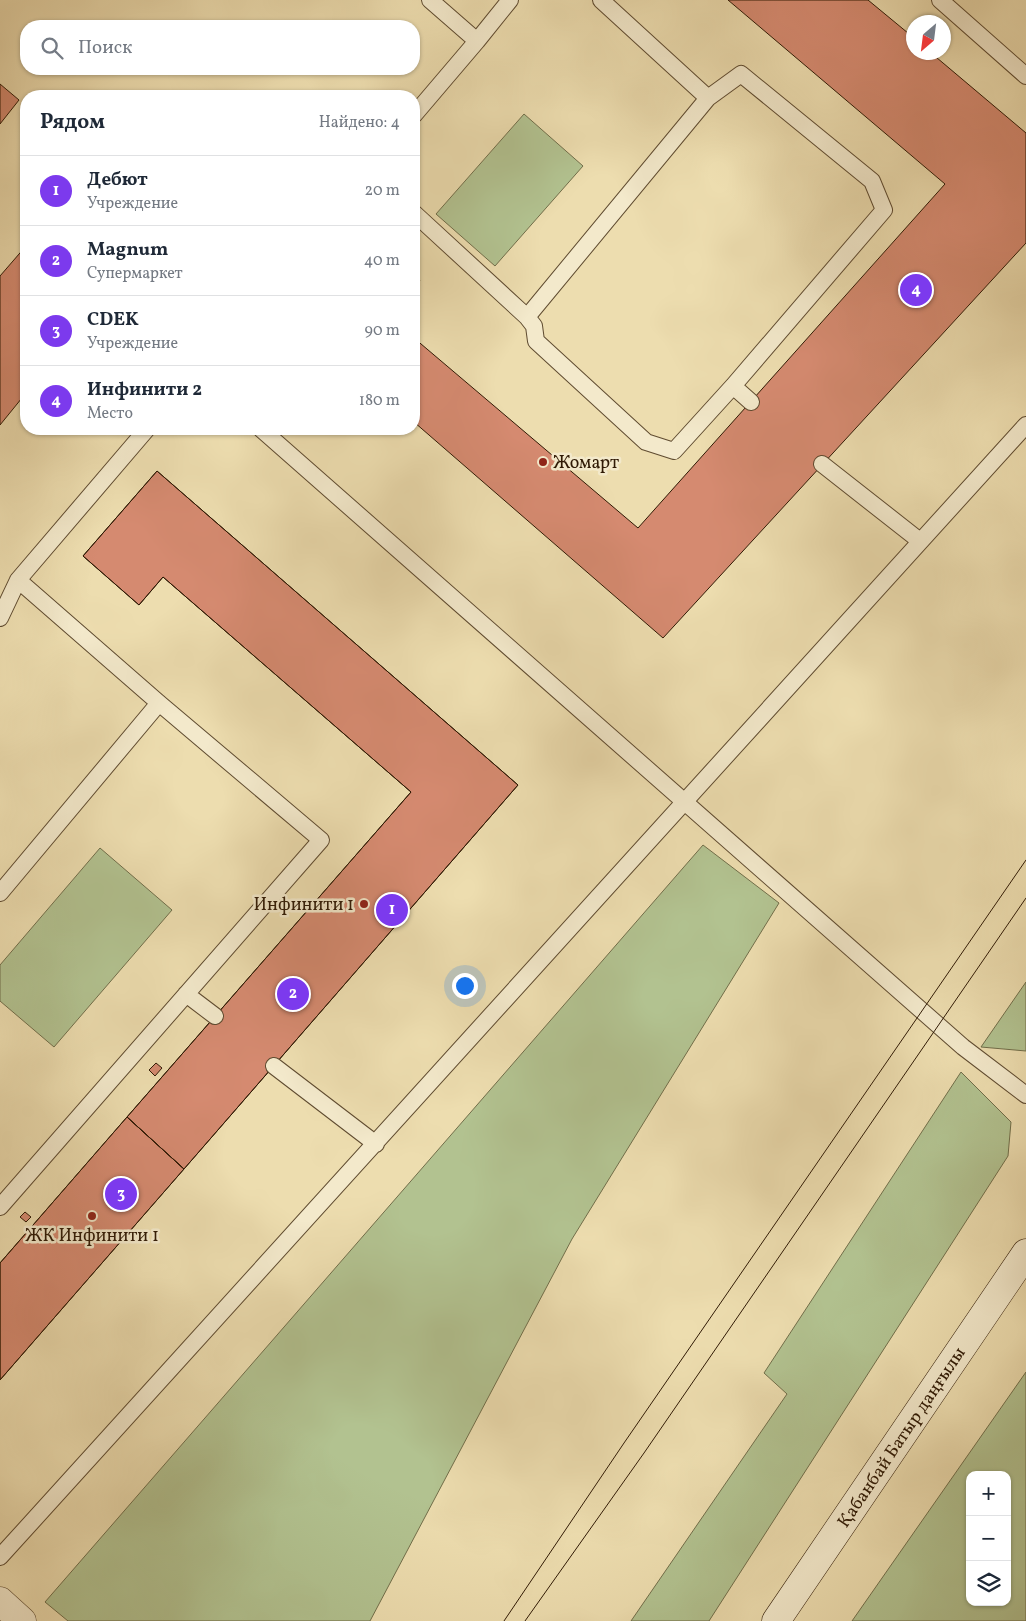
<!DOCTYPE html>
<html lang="ru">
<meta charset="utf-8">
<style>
:root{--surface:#fff;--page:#f6f6f7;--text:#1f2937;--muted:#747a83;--line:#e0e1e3;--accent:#7c3aed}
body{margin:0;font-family:Vollkorn,serif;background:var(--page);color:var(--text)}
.controls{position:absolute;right:15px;bottom:15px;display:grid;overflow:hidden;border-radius:10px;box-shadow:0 1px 4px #0004}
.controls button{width:45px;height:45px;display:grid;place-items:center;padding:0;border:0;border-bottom:1px solid var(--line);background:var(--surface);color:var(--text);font:25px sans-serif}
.compass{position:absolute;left:906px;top:15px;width:45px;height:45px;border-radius:50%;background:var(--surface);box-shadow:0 1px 4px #0004;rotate:208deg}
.you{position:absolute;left:464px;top:985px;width:18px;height:18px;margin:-12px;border:4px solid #fff;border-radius:50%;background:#1a73e8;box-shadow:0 0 0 8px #1a73e833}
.badge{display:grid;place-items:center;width:32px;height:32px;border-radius:50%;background:var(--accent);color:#fff;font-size:16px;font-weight:700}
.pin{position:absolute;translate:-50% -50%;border:2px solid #fff;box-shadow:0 1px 5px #0006}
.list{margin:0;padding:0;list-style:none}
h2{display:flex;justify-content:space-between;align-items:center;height:65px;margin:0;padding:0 20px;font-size:21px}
h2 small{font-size:16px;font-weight:400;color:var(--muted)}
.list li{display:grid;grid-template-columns:32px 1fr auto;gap:15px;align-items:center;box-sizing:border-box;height:70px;padding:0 20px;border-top:1px solid var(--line)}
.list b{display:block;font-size:19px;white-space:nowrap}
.list p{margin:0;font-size:16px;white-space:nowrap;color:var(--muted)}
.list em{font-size:16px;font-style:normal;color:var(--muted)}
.icon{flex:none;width:28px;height:28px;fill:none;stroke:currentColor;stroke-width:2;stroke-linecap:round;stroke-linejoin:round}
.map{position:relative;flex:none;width:1026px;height:1621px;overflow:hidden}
.search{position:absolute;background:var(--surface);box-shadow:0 1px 4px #0004;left:20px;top:20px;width:400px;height:55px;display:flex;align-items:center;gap:12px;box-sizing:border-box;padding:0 18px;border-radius:20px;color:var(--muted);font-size:19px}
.panel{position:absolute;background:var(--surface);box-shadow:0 1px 4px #0004;left:20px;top:90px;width:400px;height:345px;border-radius:20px}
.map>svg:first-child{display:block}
</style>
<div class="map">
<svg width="1026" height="1621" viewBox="0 0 1026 1621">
<rect width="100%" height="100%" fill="#edddaf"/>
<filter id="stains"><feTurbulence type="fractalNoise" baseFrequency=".004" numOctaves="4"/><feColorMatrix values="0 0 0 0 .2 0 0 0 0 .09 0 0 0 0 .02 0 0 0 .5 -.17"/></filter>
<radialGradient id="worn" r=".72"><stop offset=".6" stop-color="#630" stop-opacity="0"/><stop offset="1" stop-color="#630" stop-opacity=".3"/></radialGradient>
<!-- green -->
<path fill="#b2c290" stroke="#716e4a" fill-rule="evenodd" d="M524,114L583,166L495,266L436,214Z
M703,845L779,903L572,1239L370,1621H68L45,1602Z
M100,848L172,910L54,1047L0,1001V965Z
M1026,982V1051L981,1047Z
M961,1072L1011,1122L1008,1156L709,1621H631L787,1394L764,1373Z
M1026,1372V1621H852ZM970,1475H1007V1602H970Z"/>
<!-- building -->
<path fill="#d58a70" stroke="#301a05" d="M728,0H868L914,38V52H930L1026,133V243L663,638L414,422V338L638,528L945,184Z
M0,84L19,100L0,124Z
M26,246V393L0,425V276Z
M414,275L420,280L414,288Z
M157,471L518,785L184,1169L127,1117L411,792L163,577L139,605L83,556Z
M157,471L518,785L184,1169L127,1117L411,792L163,577L139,605L83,556Z
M156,1063L162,1068L155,1076L149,1070Z
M127,1117L184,1169L0,1380V1263Z
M127,1117L184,1169L0,1380V1263Z
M25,1212L31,1217L26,1222L20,1217Z"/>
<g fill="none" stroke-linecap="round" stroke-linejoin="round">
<defs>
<path id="service" d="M430,0L477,41
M940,0L1026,76
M414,115L477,41L510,0
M414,213L527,317L534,326L536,341L646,442L674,451L733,386L884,210L872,181L741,74L708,98L601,0
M527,317L708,98
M733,386L751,402
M261,429L963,1047L1026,1095
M822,464L920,541
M0,618L18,580L147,429
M0,893L159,703
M186,994L215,1016
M274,1066L376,1144
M0,1207L321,840L159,703L18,580
M0,1557L1026,425"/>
<path id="minor" d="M0,1601L22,1621"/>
<path id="secondary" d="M776,1621L1026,1253"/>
</defs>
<!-- service casing -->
<use href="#service" stroke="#5f4b30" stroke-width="18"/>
<!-- minor casing -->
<use href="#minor" stroke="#5f4b30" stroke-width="29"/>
<!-- secondary casing -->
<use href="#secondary" stroke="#301a05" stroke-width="29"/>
<!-- service -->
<use href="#service" stroke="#f3e9cb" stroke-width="16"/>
<!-- minor -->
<use href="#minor" stroke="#f3e9cb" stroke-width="28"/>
<!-- secondary -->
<use href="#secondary" stroke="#f3e9cb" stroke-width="28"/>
<!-- tram -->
<path stroke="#301a05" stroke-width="1" d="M504,1621L624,1443L1026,860
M525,1621L644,1453L1026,898"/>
</g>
<!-- markers -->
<g fill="#8f2418" stroke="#f3e9cb" stroke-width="2">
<circle cx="543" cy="462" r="5"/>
<circle cx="364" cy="904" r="5"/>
<circle cx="92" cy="1216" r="5"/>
</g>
<g text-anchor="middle" stroke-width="5" stroke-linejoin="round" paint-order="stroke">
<!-- poi labels -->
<g font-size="18" fill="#301a05" stroke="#f3e9cb" text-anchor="start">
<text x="553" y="468">Жомарт</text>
<text x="354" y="910" text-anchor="end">Инфинити 1</text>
<text x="92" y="1241" text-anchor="middle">ЖК Инфинити 1</text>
</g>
<!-- street labels -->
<g font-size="18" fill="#301a05" stroke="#f3e9cb">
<text transform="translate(901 1437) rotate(-56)" y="6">Қабанбай Батыр даңғылы</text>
</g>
</g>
<rect width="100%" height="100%" filter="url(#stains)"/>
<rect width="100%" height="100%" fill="url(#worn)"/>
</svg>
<div class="controls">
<button>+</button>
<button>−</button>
<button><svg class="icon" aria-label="layers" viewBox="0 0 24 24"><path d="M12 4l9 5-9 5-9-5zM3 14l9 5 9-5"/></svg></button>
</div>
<svg class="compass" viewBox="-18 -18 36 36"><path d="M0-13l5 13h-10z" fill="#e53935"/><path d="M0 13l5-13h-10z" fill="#747a83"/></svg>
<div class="you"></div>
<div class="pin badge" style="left:392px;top:910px">1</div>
<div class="pin badge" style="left:293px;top:994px">2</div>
<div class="pin badge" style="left:121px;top:1194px">3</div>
<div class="pin badge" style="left:916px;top:290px">4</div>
<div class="search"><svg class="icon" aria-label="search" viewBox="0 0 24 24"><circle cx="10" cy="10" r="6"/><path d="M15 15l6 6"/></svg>Поиск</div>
<section class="panel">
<h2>Рядом<small>Найдено: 4</small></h2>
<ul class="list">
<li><span class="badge">1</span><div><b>Дебют</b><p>Учреждение</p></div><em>20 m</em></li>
<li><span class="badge">2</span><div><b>Magnum</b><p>Супермаркет</p></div><em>40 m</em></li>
<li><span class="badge">3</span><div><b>CDEK</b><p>Учреждение</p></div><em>90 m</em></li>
<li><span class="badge">4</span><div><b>Инфинити 2</b><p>Место</p></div><em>180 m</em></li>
</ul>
</section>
</div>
